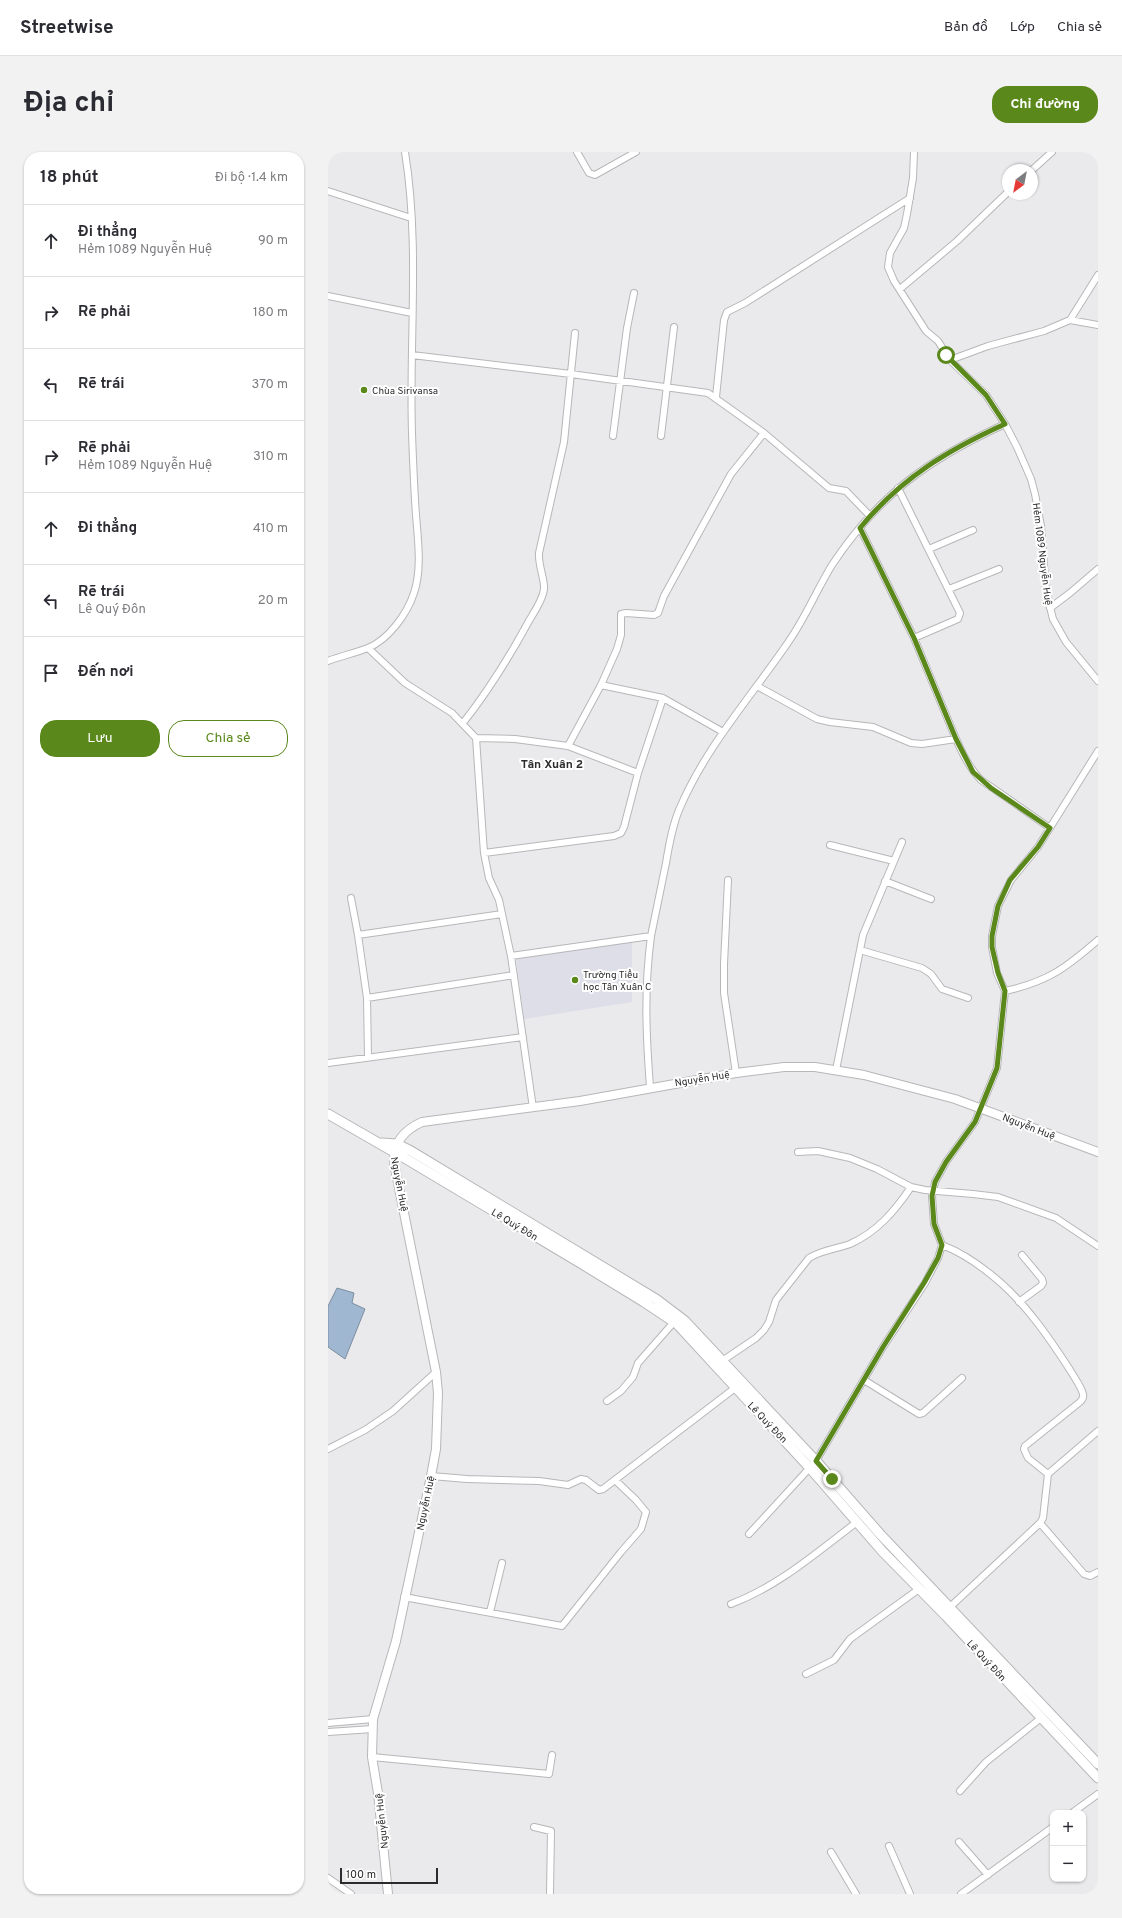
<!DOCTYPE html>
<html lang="vi">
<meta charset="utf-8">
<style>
:root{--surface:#fff;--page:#f2f2f3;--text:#2b2b33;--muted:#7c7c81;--line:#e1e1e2;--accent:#5a881b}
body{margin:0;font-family:Overpass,sans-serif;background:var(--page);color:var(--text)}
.controls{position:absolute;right:12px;bottom:12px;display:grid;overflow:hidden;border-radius:8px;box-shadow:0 1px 3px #0004}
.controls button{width:36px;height:36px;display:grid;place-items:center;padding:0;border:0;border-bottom:1px solid var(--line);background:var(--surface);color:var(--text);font:20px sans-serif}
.compass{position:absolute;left:674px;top:12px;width:36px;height:36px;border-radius:50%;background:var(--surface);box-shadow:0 1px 3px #0004;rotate:212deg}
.scale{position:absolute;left:12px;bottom:10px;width:98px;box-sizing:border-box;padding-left:4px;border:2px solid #2c2c2d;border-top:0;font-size:11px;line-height:14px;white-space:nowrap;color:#2c2c2d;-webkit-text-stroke:3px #fff;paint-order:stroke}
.stop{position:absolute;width:12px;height:12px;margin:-9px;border:3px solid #5a881b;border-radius:50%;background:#fff}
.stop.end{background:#5a881b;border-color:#fff;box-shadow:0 1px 4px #0008}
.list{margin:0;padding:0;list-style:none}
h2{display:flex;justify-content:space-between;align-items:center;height:52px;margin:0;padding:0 16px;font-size:17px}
h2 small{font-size:13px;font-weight:400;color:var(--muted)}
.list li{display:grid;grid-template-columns:26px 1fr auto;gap:12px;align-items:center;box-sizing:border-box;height:72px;padding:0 16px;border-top:1px solid var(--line)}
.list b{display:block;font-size:15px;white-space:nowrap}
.list p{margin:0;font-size:13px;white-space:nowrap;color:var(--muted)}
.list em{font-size:13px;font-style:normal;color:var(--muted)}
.actions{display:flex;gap:8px;padding:12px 16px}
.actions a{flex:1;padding:9px 0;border:1px solid var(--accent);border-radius:16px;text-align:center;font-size:14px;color:var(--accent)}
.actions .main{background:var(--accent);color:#fff}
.icon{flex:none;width:22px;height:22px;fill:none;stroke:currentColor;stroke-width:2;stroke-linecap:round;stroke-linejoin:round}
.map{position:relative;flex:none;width:770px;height:1742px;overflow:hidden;border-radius:16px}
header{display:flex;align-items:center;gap:24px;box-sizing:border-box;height:56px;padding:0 20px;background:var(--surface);border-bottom:1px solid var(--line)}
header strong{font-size:19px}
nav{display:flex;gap:22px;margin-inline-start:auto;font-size:14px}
.intro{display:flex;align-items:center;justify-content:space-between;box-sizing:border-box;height:96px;padding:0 24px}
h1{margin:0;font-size:28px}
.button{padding:10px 18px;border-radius:16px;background:var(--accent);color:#fff;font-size:14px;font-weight:700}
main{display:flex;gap:24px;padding:0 24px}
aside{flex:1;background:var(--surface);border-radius:16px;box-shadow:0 1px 3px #0004}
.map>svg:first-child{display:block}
</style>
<header>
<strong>Streetwise</strong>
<nav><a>Bản đồ</a><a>Lớp</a><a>Chia sẻ</a></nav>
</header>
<div class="intro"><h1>Địa chỉ</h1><a class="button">Chỉ đường</a></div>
<main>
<aside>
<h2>18 phút<small>Đi bộ · 1.4 km</small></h2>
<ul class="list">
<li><svg class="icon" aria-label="ahead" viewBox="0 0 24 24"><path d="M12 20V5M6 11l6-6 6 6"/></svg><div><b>Đi thẳng</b><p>Hẻm 1089 Nguyễn Huệ</p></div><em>90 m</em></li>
<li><svg class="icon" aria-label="right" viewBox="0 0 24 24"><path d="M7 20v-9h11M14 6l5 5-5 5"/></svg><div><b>Rẽ phải</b></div><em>180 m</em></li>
<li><svg class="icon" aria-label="left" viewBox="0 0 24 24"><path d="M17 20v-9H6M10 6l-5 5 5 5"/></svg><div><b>Rẽ trái</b></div><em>370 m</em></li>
<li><svg class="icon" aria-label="right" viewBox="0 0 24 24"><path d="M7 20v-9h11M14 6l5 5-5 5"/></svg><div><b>Rẽ phải</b><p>Hẻm 1089 Nguyễn Huệ</p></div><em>310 m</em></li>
<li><svg class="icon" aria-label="ahead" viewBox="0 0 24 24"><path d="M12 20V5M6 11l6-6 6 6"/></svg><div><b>Đi thẳng</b></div><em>410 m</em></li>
<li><svg class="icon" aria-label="left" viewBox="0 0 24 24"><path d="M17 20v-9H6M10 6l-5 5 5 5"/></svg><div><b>Rẽ trái</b><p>Lê Quý Đôn</p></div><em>20 m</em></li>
<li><svg class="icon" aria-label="arrive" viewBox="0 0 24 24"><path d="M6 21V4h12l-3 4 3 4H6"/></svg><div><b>Đến nơi</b></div></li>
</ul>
<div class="actions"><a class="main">Lưu</a><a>Chia sẻ</a></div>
</aside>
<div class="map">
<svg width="770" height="1742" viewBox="0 0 770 1742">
<rect width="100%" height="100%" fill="#eaeaed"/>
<!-- built -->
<path fill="#dddee7" d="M304,790V850L196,867L188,805Z"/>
<!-- water -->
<path fill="#9fb7d1" stroke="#7c8da0" d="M9,1136L26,1141L24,1151L37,1157L17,1207L0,1195V1154Z"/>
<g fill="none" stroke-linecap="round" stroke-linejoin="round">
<defs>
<path id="minor" d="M249,0L261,21L267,23L308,0
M586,0L585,26L579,62L576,76L562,101L560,115L566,129L598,179L610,189L622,208L658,243L677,272L689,295L703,327L707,342L713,374L718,439L725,467L738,490L770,529
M704,18L724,0
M0,39L83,66
M572,137L629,89L680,40
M0,144L84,161
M742,168L770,123
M84,203L243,222L380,241L436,281L501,336L518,339L542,364
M622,208L660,194L716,179L742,168L770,173
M388,245L396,168L399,160L417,151L582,46
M285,284L299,176L306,141
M333,284L346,175
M570,336L632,461L630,467L586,486
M532,376L586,486L628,587
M601,397L645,378
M621,437L671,417
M722,456L742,441L770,417
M40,496L77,531L124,561L148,586L156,701L161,726L171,748L183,804L205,956
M0,509C13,504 27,501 40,496C61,487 79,462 86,441C94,417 90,389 88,363C86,336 85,309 84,281C81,188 92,93 77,0
M273,533L335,546L395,580
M429,534L489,567L502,570L545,575L583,591L594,592L628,587C635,602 641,616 653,628L722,676
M135,571C161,538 182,504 202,467C207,459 215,447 216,437C217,428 210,413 211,401L236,290L247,181
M148,586L187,587L240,594L310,621
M240,594L273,533L289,497L293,483V462L298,461L326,463L330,461L336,444L403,322L436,281
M502,693L566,709
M156,701L286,684L293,681L296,675L310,621L335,546
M400,728L396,812V841L408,921
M557,729L603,747
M23,746L30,783
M174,762L30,783L39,846L186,823
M323,784C328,760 333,736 338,711C341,693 344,675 351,658C377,596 422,546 459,492C477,467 488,439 504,413C551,342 601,307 677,272
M532,798L594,816L603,822L614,837L640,846
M183,804L323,784C316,838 318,882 322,935
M677,839C719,830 738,816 770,788
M39,846L40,904
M0,911L195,885
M508,918L535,783L574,690
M470,1000L490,999L522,1006L549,1017L583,1035L597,1038L645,1042L670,1045L728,1066L770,1094
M614,1093C635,1101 656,1116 673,1131C700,1155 722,1187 742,1218C746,1225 753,1234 755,1242C756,1246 754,1248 752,1250L697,1294L696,1297L700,1306L720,1322
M691,1150L713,1134L715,1131L714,1127L694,1103
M394,1209L428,1186L436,1178L441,1170L448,1148L481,1106C493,1098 508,1097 522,1092C549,1080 567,1059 583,1035
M536,1228L591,1262L595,1261L634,1226
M279,1249L293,1239L305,1225L310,1211L346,1170
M0,1297L37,1278L65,1259L108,1220
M103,1324L139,1327L211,1329L240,1333L253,1327L258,1328L271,1338L275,1337L407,1236
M712,1371L756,1422L762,1424L770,1420
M421,1382L488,1309L555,1195L597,1131L610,1106L614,1093L606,1072L604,1044L607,1030L618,1010L647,970L669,916L677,839L669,821L664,795V784L670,754L683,728L710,695L770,599
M76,1445L234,1474L293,1400L313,1377L318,1360L308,1348L287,1328
M403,1452C451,1434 489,1400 529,1370
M622,1455L712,1371L715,1366L720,1322L770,1279
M162,1460L174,1411
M478,1522L506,1508L522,1487L591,1437
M0,1571L45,1567
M0,1580L45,1577
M44,1605L221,1622L224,1603
M632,1639L658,1610L713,1566
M744,1661L770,1642
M206,1675L223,1679L222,1742
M631,1690L660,1723
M561,1694L582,1742
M503,1700L528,1742
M0,1726L23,1742
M633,1742L725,1675"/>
<path id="tertiary" d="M60,1742L50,1641L44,1605L45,1567L68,1489L103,1324L108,1297L110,1241L108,1220L66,1011C65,991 76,978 94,970L252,949L408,921L456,915H487L536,923L627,947L770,1000"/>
<path id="secondary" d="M0,962L80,1008L254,1112L316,1150L349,1172L481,1315L555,1400L618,1464L770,1626
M54,991L69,992L83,999L328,1147L357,1169L488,1309L552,1382L770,1612"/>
</defs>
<!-- minor casing -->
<use href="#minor" stroke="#b7b7b9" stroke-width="8"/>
<!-- tertiary casing -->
<use href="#tertiary" stroke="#b7b7b9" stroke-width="10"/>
<!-- secondary casing -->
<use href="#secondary" stroke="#b7b7b9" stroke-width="11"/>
<!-- minor -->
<use href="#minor" stroke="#fff" stroke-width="6"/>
<!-- tertiary -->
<use href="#tertiary" stroke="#fff" stroke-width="8"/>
<!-- secondary -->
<use href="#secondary" stroke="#fff" stroke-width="9"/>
</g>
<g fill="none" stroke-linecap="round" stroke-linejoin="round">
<!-- route -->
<path stroke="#5a881b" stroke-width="5" d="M504,1327L488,1309L555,1195L596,1131L610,1106L614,1093L606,1072L604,1044L607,1030L618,1010L647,970L669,916L677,839L670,821L664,795V784L670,754L682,728L710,695L722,676L663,636L645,620L628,587L586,486L532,376C573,326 620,298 677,272L658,243L618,203"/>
</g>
<!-- markers -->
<g fill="#5a881b" stroke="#fff" stroke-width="1.5">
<circle cx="36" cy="238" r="4"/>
<circle cx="247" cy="828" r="4"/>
</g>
<g text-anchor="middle" stroke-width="4" stroke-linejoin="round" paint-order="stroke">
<!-- poi labels -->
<g font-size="10" fill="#2c2c2d" stroke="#fff" text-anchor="start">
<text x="44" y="242">Chùa Sirivansa</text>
<text x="255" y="826">Trường Tiểu<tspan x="255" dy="12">học Tân Xuân C</tspan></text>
</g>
<!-- street labels -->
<g font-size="10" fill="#2c2c2d" stroke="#fff">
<text transform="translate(715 402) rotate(83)" y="4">Hẻm 1089 Nguyễn Huệ</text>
<text transform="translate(374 926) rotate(-9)" y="4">Nguyễn Huệ</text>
<text transform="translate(701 974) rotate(21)" y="4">Nguyễn Huệ</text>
<text transform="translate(72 1032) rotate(79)" y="4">Nguyễn Huệ</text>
<text transform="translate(187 1072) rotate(31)" y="4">Lê Quý Đôn</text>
<text transform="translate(440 1270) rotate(46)" y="4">Lê Quý Đôn</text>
<text transform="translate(97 1351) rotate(-78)" y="4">Nguyễn Huệ</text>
<text transform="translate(659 1508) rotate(47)" y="4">Lê Quý Đôn</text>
<text transform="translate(53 1669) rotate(-96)" y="4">Nguyễn Huệ</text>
</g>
<!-- quarter labels -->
<g font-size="12" font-weight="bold" fill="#2c2c2d" stroke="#fff">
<text x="224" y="616">Tân Xuân 2</text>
</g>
</g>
</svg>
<div class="controls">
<button>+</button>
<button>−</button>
</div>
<svg class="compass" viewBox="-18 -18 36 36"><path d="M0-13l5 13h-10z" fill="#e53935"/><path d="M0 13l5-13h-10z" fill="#7c7c81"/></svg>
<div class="scale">100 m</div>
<div class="stop" style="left:618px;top:203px"></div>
<div class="stop end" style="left:504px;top:1327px"></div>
</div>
</main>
